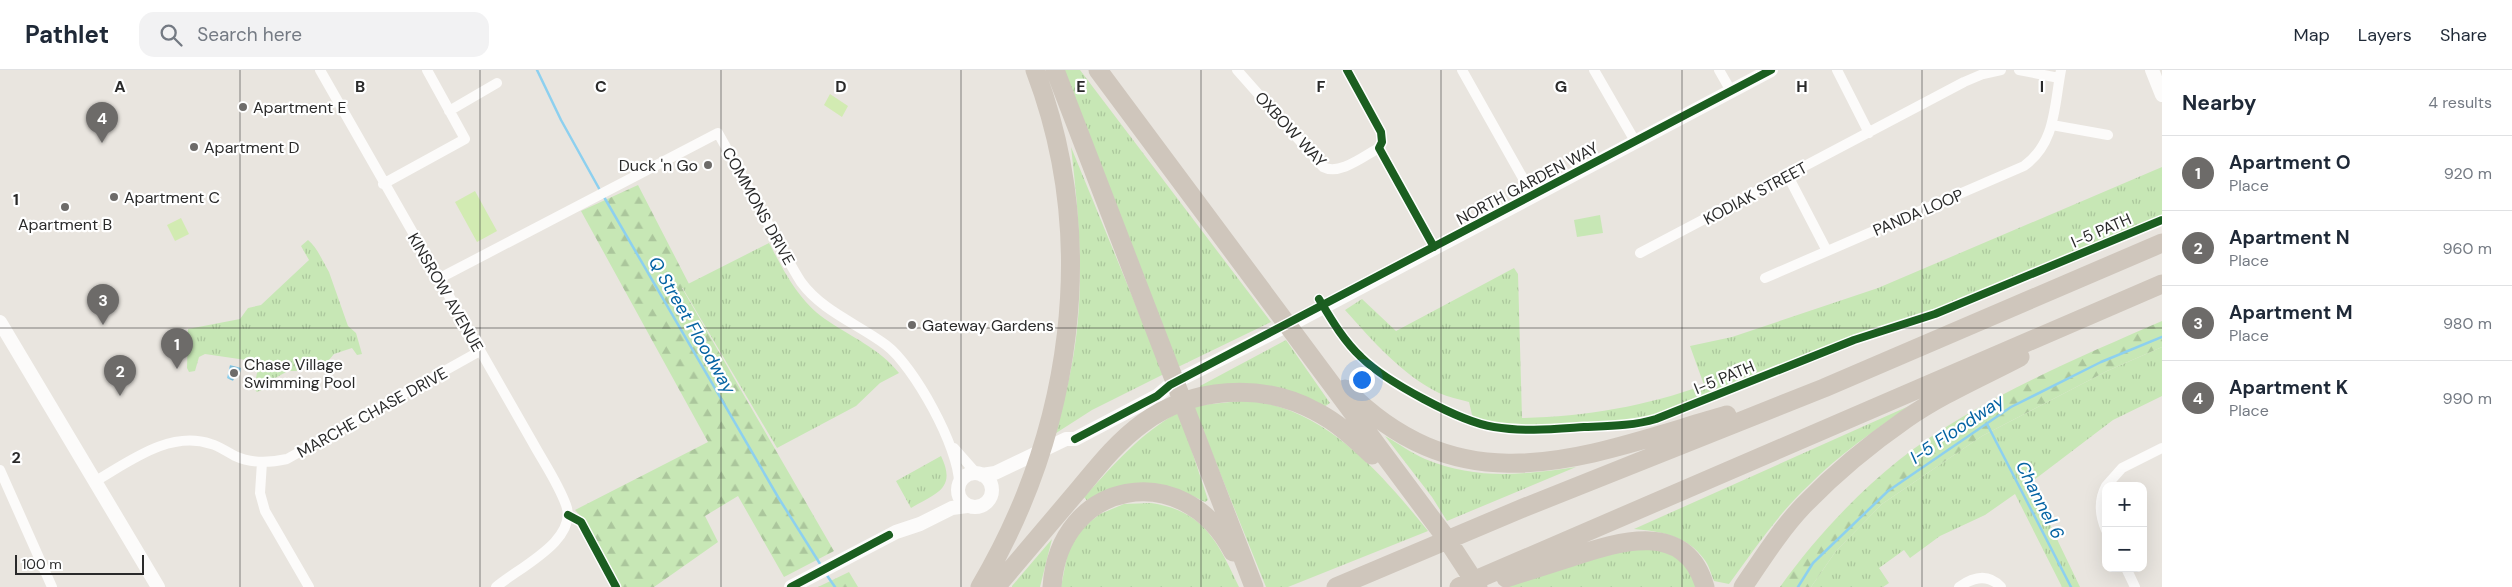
<!DOCTYPE html>
<meta charset="utf-8">
<style>
:root{--surface:#fff;--page:#f2f2f3;--text:#1f2937;--muted:#747a83;--line:#e0e1e3;--accent:#6d6b69}
body{margin:0;font-family:"DM Sans",sans-serif;background:var(--page);color:var(--text)}
.controls{position:absolute;right:15px;bottom:15px;display:grid;overflow:hidden;border-radius:10px;box-shadow:0 5px 20px #0002}
.controls button{width:45px;height:45px;display:grid;place-items:center;padding:0;border:0;border-bottom:1px solid var(--line);background:var(--surface);color:var(--text);font:25px sans-serif}
.scale{position:absolute;left:15px;bottom:12px;width:129px;box-sizing:border-box;padding-left:5px;border:2px solid #2a2a2a;border-top:0;font-size:14px;line-height:18px;white-space:nowrap;color:#2a2a2a;-webkit-text-stroke:4px #fff;paint-order:stroke}
.you{position:absolute;left:1361px;top:309px;width:18px;height:18px;margin:-12px;border:4px solid #fff;border-radius:50%;background:#1a73e8;box-shadow:0 0 0 8px #1a73e833}
.badge{display:grid;place-items:center;width:32px;height:32px;border-radius:50%;background:var(--accent);color:#fff;font-size:16px;font-weight:700}
.pin{position:absolute;translate:-50% -41px;filter:drop-shadow(0 1px 2px #0008)}
.pin::after{content:'';position:absolute;top:26px;width:18px;height:15px;background:inherit;clip-path:polygon(0 0,100% 0,50% 100%)}
.list{margin:0;padding:0;list-style:none}
h2{display:flex;justify-content:space-between;align-items:center;height:65px;margin:0;padding:0 20px;font-size:21px}
h2 small{font-size:16px;font-weight:400;color:var(--muted)}
.list li{display:grid;grid-template-columns:32px 1fr auto;gap:15px;align-items:center;box-sizing:border-box;height:75px;padding:0 20px;border-top:1px solid var(--line)}
.list b{display:block;font-size:19px;white-space:nowrap}
.list p{margin:0;font-size:16px;white-space:nowrap;color:var(--muted)}
.list em{font-size:16px;font-style:normal;color:var(--muted)}
.icon{flex:none;width:28px;height:28px;fill:none;stroke:currentColor;stroke-width:2;stroke-linecap:round;stroke-linejoin:round}
.map{position:relative;flex:none;width:2162px;height:517px;overflow:hidden}
header{display:flex;align-items:center;gap:30px;box-sizing:border-box;height:70px;padding:0 25px;background:var(--surface);border-bottom:1px solid var(--line)}
header strong{font-size:24px}
nav{display:flex;gap:28px;margin-inline-start:auto;font-size:18px}
.search{width:350px;height:45px;background:var(--page);display:flex;align-items:center;gap:12px;box-sizing:border-box;padding:0 18px;border-radius:15px;color:var(--muted);font-size:19px}
main{display:flex}
aside{flex:1;background:var(--surface)}
.map>svg:first-child{display:block}
</style>
<header>
<strong>Pathlet</strong>
<div class="search"><svg class="icon" aria-label="search" viewBox="0 0 24 24"><circle cx="10" cy="10" r="6"/><path d="M15 15l6 6"/></svg>Search here</div>
<nav><a>Map</a><a>Layers</a><a>Share</a></nav>
</header>
<main>
<div class="map">
<svg width="2162" height="517" viewBox="0 0 2162 517">
<defs>
<pattern id="grass-tufts" width="24" height="20" patternUnits="userSpaceOnUse" patternTransform="scale(1.25)"><rect width="24" height="20" fill="#c7e7b5"/><path d="M3 7l-1-3M5 7V3M7 7l1-3M15 17l-1-3M17 17v-4M19 17l1-3" fill="none" stroke="#abc69c"/></pattern>
<pattern id="forest-firs" width="22" height="20" patternUnits="userSpaceOnUse" patternTransform="scale(1.25)"><rect width="22" height="20" fill="#c7e7b5"/><path d="M5 1l3.5 6h-7zM16 11l3.5 6h-7z" fill="#abc69c"/></pattern>
<pattern id="water-rules" width="6" height="5" patternUnits="userSpaceOnUse" patternTransform="scale(1.25)"><rect width="6" height="5" fill="#8dd0ef"/><path d="M0 2.5h6" fill="none" stroke="#7ab3cd"/></pattern>
</defs>
<rect width="100%" height="100%" fill="#e9e5df"/>
<!-- grass -->
<path fill="url(#grass-tufts)" d="M1063,0H1080L1271,252L1178,297Z
M1071,77L1164,304L1092,340L1053,365C1088,266 1083,179 1071,77Z
M2162,97V148L1939,240L1838,273L1656,347L1641,350C1584,355 1529,363 1473,349L1469,332C1459,329 1448,327 1439,323C1401,304 1373,271 1345,240L1362,229L1396,261L1514,198L1518,204L1522,348C1583,347 1647,336 1704,315L1690,276L1732,267L1878,218Z
M308,170C317,177 323,192 329,202L348,256L356,263L362,284L357,285L352,278L334,284L329,290L296,301H288L264,314V319L257,322L254,319L259,292L205,284L199,287L195,301L189,302L187,298L188,259L240,249L248,238L261,235L309,190L301,176Z
M769,173C784,201 798,230 825,249C851,267 879,278 899,303L880,313L856,336L777,378L682,217Z
M1286,270L1330,333L1324,337C1277,314 1254,309 1202,320L1200,316Z
M2162,277V326L2113,350L2030,413L2080,517H2062L2015,424L1985,445L1940,466L1910,488L1904,480L1879,498L1889,513L1883,517H1811L1836,481L1882,434L1982,366L2107,301Z
M1249,330C1327,340 1381,403 1428,461L1288,517H1266L1193,336Z
M1909,336C1874,361 1838,385 1808,416C1777,445 1754,480 1729,514L1714,511C1711,504 1709,495 1704,489C1688,466 1659,461 1634,459Z
M1179,342L1208,430L1205,432C1160,409 1133,404 1089,433L1084,427C1116,393 1138,365 1179,342Z
M1385,366C1398,373 1411,383 1425,389C1475,410 1523,405 1576,397L1447,451L1432,427Z
M941,386C957,419 936,423 911,438L896,411Z
M1151,433C1205,441 1218,473 1239,517H1061L1068,481L1081,459L1100,444L1124,434Z
M1052,469L1040,517H1012V516Z
M1622,477L1666,479L1689,495L1698,517H1506Z"/>
<!-- forest -->
<path fill="url(#forest-firs)" d="M638,115L689,214L682,218L834,481L784,507L738,426L705,446L718,472L654,517H621L586,452L575,440L708,372L581,141Z
M2162,251V277L2107,301L1982,366L1882,434L1836,481L1811,517H1780C1813,471 1854,426 1899,390C1974,331 2075,289 2162,251Z
M849,502L858,517H818Z"/>
<!-- park -->
<path fill="#c7e7b5" d="M1600,145L1603,163L1577,167L1574,150Z"/>
<!-- pitch -->
<path fill="#d2ebb2" d="M830,24L848,36L842,47L824,35Z
M475,121L497,161L477,172L455,132Z
M181,148L189,164L175,171L167,155Z"/>
<!-- water -->
<path fill="url(#water-rules)" d="M230,295L241,298L240,303L236,304L233,311L227,308Z"/>
<g fill="none" stroke-linecap="round" stroke-linejoin="round">
<!-- stream -->
<path stroke="#8dd0ef" stroke-width="2.5" d="M537,0L561,50L601,122
M604,127L778,427L822,497
M1987,354L2071,517
M826,504L835,517
M1798,517L1813,493L1888,421L2011,337L2101,292L2162,267"/>
<!-- street -->
<path stroke="#fcfbfa" stroke-width="10" d="M320,0L533,373C544,393 558,413 566,435C579,470 518,498 496,517
M1237,0L1323,97C1340,106 1365,85 1379,78
M1347,0L1381,62L1382,72L1379,78L1434,177
M1462,0L1533,126
M1594,0L1635,71
M1719,0L1731,21
M1837,0L1869,63
M2019,0L2059,8
M449,41L497,13
M2052,55L2108,65
M1788,106L1827,181
M383,114L465,69L427,0
M1640,183L1964,12L1983,4L2001,0
M1765,208L2024,96C2056,73 2054,36 2061,0
M438,209L718,63C736,95 754,127 771,159C781,176 790,195 801,212C822,241 858,254 886,275C914,296 959,378 959,413
M954,378L977,404
M262,392L260,423L265,441L309,517
M0,400L52,517
M94,412C129,392 169,360 211,374C219,376 227,382 235,386C252,394 269,393 287,389L480,281
M2106,416L2122,398L2162,378
M2106,416C2098,431 2100,446 2106,460
M2126,498L2135,517
M1959,517C1973,507 1988,503 2001,517"/>
<!-- secondary -->
<path stroke="#fcfbfa" stroke-width="14" d="M2152,0L2162,25
M1297,251L1771,0
M0,252L158,517
M1181,309L1280,259
M958 420a17 17 0 1 1 34 0a17 17 0 1 1-34 0Z
M982,405L995,403L1066,369H1075L1157,326L1170,315
M791,517L896,462L920,454L952,438L967,436"/>
<!-- highway -->
<path stroke="#cfc6bc" stroke-width="19" d="M1055,0L1254,517
M1098,0L1446,468L1478,517
M1345,319C1465,441 1587,385 1727,345
M1506,508C1528,501 1550,494 1572,487C1620,471 1686,450 1705,517
M980,517C1072,361 1100,171 1035,0
M996,517C1024,484 1052,451 1080,418C1099,395 1118,371 1143,353C1192,317 1261,312 1315,341C1337,352 1354,368 1372,385
M1052,517C1059,410 1183,386 1233,482
M1336,517L1523,438L1824,318L2162,173
M1459,517L2162,214
M1743,517C1762,489 1781,459 1804,435C1835,403 1870,374 1906,349C1942,324 1982,307 2020,287"/>
<defs>
<path id="cycleway" d="M1347,0L1381,62L1382,72L1379,78L1434,177
M1319,229C1331,249 1343,270 1361,287C1385,311 1460,352 1494,357C1524,362 1554,359 1584,357C1608,356 1633,356 1656,349L1854,270L1935,244L2162,150
M1075,369L1157,326L1170,315L1771,0
M568,445L581,452L616,517
M791,517L889,465"/>
</defs>
<!-- cycleway casing -->
<use href="#cycleway" stroke="#fff" stroke-width="11"/>
<!-- cycleway -->
<use href="#cycleway" stroke="#1b5e20" stroke-width="8"/>
</g>
<!-- grid -->
<path fill="none" stroke="#2a2a2a" stroke-width="1" stroke-opacity="0.55" d="M240,0V517M480,0V517M721,0V517M961,0V517M1201,0V517M1441,0V517M1682,0V517M1922,0V517M0,258H2162"/>
<!-- markers -->
<g fill="#6d6b69" stroke="#fff" stroke-width="2">
<circle cx="243" cy="37" r="5"/>
<circle cx="194" cy="77" r="5"/>
<circle cx="708" cy="95" r="5"/>
<circle cx="114" cy="127" r="5"/>
<circle cx="65" cy="137" r="5"/>
<circle cx="912" cy="255" r="5"/>
<circle cx="234" cy="303" r="5"/>
</g>
<g text-anchor="middle" stroke-width="4.5" stroke-linejoin="round" paint-order="stroke">
<!-- poi labels -->
<g font-size="16" fill="#2a2a2a" stroke="#fff" text-anchor="start">
<text x="253" y="43">Apartment E</text>
<text x="204" y="83">Apartment D</text>
<text x="698" y="101" text-anchor="end">Duck 'n Go</text>
<text x="124" y="133">Apartment C</text>
<text x="65" y="160" text-anchor="middle">Apartment B</text>
<text x="922" y="261">Gateway Gardens</text>
<text x="244" y="300">Chase Village<tspan x="244" dy="18">Swimming Pool</tspan></text>
</g>
<!-- street labels -->
<g font-size="16" fill="#2a2a2a" stroke="#fff">
<text transform="translate(1291 59) rotate(47)" y="6">OXBOW WAY</text>
<text transform="translate(1527 113) rotate(-28)" y="6">NORTH GARDEN WAY</text>
<text transform="translate(1755 123) rotate(-28)" y="6">KODIAK STREET</text>
<text transform="translate(759 136) rotate(61)" y="6">COMMONS DRIVE</text>
<text transform="translate(1918 142) rotate(-23)" y="6">PANDA LOOP</text>
<text transform="translate(2101 160) rotate(-23)" y="6">I-5 PATH</text>
<text transform="translate(446 222) rotate(60)" y="6">KINSROW AVENUE</text>
<text transform="translate(1724 307) rotate(-22)" y="6">I-5 PATH</text>
<text transform="translate(372 342) rotate(-29)" y="6">MARCHE CHASE DRIVE</text>
</g>
<!-- water labels -->
<g font-size="18" font-style="italic" fill="#0463a3" stroke="#fff">
<text transform="translate(692 255) rotate(60)" y="6">Q Street Floodway</text>
<text transform="translate(1957 359) rotate(-34)" y="6">I-5 Floodway</text>
<text transform="translate(2040 430) rotate(63)" y="6">Channel 6</text>
</g>
</g>
<g font-size="16" text-anchor="middle" font-weight="bold" fill="#2a2a2a" stroke="#fff" stroke-width="4.5" stroke-linejoin="round" paint-order="stroke">
<text x="120" y="22">A</text>
<text x="360" y="22">B</text>
<text x="601" y="22">C</text>
<text x="841" y="22">D</text>
<text x="1081" y="22">E</text>
<text x="1321" y="22">F</text>
<text x="1561" y="22">G</text>
<text x="1802" y="22">H</text>
<text x="2042" y="22">I</text>
<text x="16" y="135">1</text>
<text x="16" y="393">2</text>
</g>
</svg>
<div class="controls">
<button>+</button>
<button>−</button>
</div>
<div class="scale">100 m</div>
<div class="you"></div>
<div class="pin badge" style="left:177px;top:299px">1</div>
<div class="pin badge" style="left:120px;top:326px">2</div>
<div class="pin badge" style="left:103px;top:255px">3</div>
<div class="pin badge" style="left:102px;top:73px">4</div>
</div>
<aside>
<h2>Nearby<small>4 results</small></h2>
<ul class="list">
<li><span class="badge">1</span><div><b>Apartment O</b><p>Place</p></div><em>920 m</em></li>
<li><span class="badge">2</span><div><b>Apartment N</b><p>Place</p></div><em>960 m</em></li>
<li><span class="badge">3</span><div><b>Apartment M</b><p>Place</p></div><em>980 m</em></li>
<li><span class="badge">4</span><div><b>Apartment K</b><p>Place</p></div><em>990 m</em></li>
</ul>
</aside>
</main>
